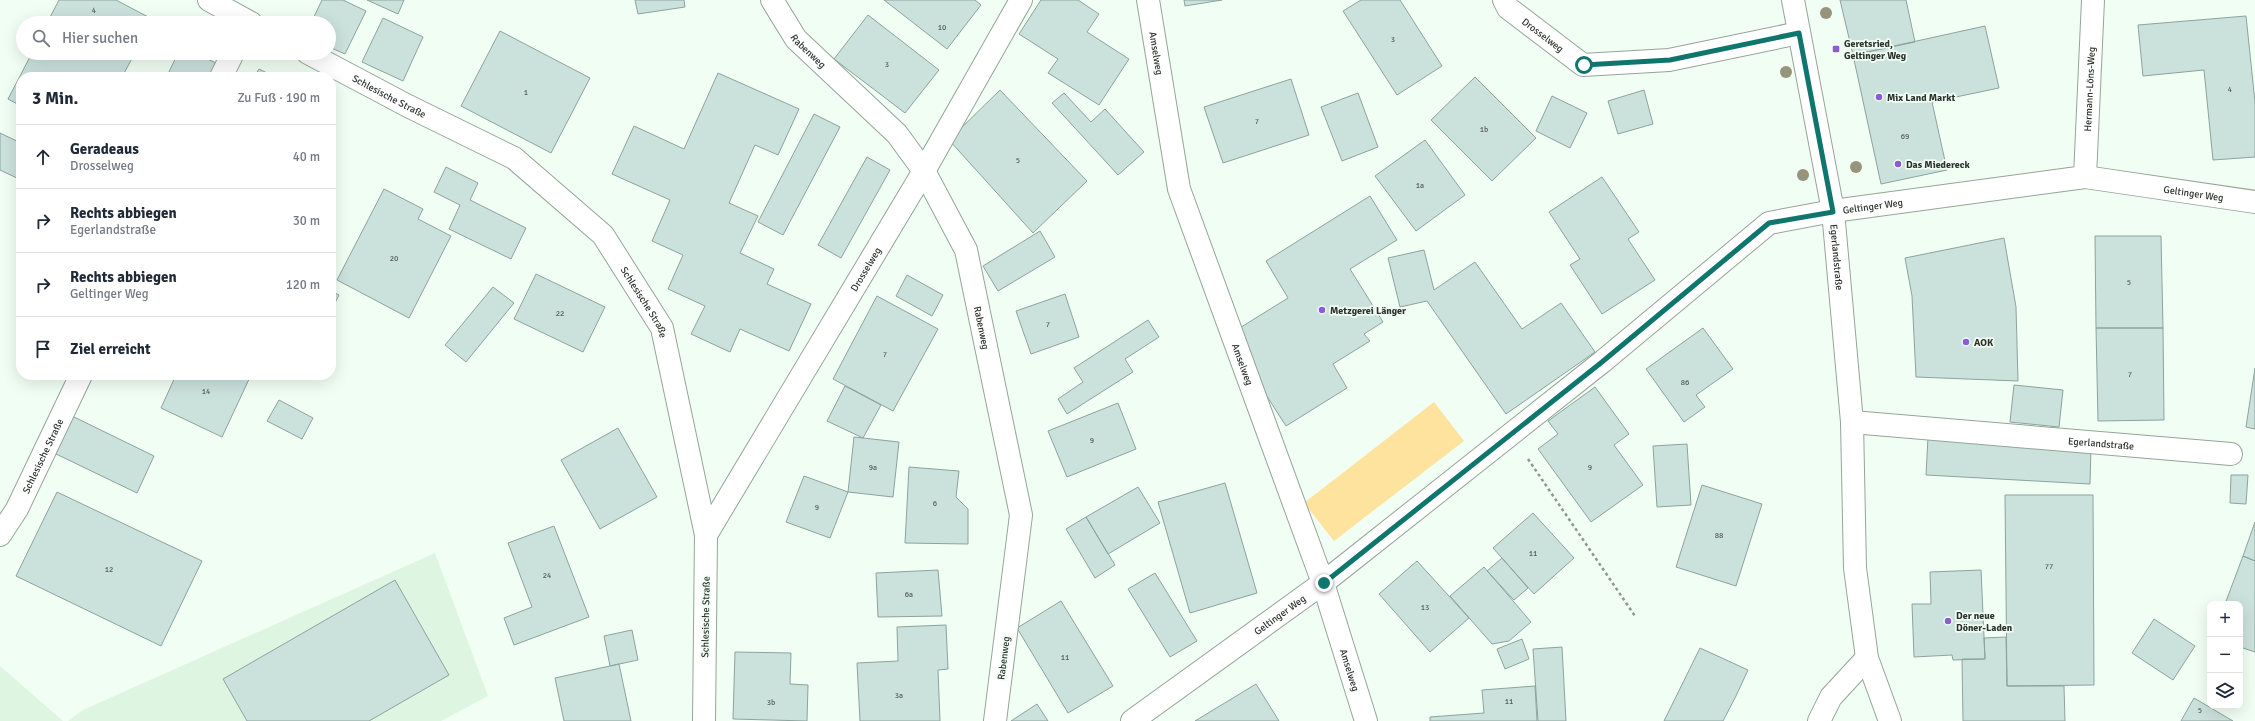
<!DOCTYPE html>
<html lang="de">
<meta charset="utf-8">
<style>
:root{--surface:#fff;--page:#f6f6f7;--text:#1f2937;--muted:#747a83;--line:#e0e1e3}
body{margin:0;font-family:Signika,sans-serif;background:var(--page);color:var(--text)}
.controls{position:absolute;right:12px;bottom:12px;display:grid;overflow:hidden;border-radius:8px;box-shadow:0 4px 16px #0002}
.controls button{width:36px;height:36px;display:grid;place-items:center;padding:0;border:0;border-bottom:1px solid var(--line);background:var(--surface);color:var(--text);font:20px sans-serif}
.stop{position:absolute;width:12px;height:12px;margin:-9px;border:3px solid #0f766e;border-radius:50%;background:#fff}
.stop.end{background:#0f766e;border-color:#fff;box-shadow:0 1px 4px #0008}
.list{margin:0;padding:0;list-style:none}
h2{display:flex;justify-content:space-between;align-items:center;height:52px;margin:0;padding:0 16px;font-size:17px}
h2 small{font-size:13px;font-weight:400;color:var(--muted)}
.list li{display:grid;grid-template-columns:26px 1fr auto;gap:12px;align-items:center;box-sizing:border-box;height:64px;padding:0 16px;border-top:1px solid var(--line)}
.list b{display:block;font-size:15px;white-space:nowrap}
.list p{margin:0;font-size:13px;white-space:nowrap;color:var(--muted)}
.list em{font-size:13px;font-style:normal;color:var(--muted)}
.icon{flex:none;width:22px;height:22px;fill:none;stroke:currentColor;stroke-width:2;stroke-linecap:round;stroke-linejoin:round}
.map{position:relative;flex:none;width:2255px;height:721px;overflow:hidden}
.search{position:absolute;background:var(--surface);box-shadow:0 4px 16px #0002;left:16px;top:16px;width:320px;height:44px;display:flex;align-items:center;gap:10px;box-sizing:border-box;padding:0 14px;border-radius:22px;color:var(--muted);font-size:15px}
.panel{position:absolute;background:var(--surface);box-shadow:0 4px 16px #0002;left:16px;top:72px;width:320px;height:308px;border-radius:16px}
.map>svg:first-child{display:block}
</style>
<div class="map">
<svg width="2255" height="721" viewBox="0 0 2255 721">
<rect width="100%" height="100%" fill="#f1fef3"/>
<!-- built -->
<path fill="#def5e2" d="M435,553L488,696L441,721H68L83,710Z
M0,666L63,721H0Z"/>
<!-- green -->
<path fill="#fde39d" d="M1434,402L1464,441L1334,541L1304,503Z"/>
<!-- building -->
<path fill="#cbe1dc" stroke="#8da39e" d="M59,0H116L152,19L151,23H47Z
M322,0H343L366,11L345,54L329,47V23H311Z
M367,0H404L398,14Z
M635,0H684L685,7L638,14Z
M884,0H975L981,5L947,49Z
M1041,0H1078L1099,14L1087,32L1129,59L1099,105L1048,73L1058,59L1019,34Z
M1184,0H1222L1185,6Z
M1361,0H1400L1442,66L1397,95L1343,11Z
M1840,0H1906L1915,42L1853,55Z
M868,15L939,70L905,113L834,59Z
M2246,16L2255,102V157L2213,160L2204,70L2143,76L2138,25Z
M383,18L423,37L403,81L362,62Z
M1985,26L1999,88L1932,102L1947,170L1881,184L1853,55Z
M500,31L590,78L551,153L461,106Z
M32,53H135L122,77H21V106L8,99Z
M178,53H195L216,63L209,77H174L168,74Z
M259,69L275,77H254Z
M718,73L799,109L778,155L755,145L729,203L758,216L740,253L774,269L767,284L811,304L789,351L740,329L730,352L691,334L705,306L668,289L683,255L652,241L670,200L612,174L634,126L684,149Z
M1475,77L1536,138L1492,181L1431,120Z
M1291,79L1309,135L1223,163L1204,107Z
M1000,90L1087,181L1033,233L949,140Z
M1644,90L1653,124L1618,134L1608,101Z
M1064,93L1091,122L1105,109L1144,152L1118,175L1052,103Z
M1358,93L1378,147L1342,161L1321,107Z
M1552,96L1587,113L1570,148L1536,131Z
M814,114L840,127L783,235L758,222Z
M0,133L21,143V180L0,170Z
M1425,140L1465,195L1416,231L1375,176Z
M867,157L890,170L841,258L818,245Z
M446,167L478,183L470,200L526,228L511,259L449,229L460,205L434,192Z
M1602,177L1639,232L1628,239L1655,280L1602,314L1570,265L1580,259L1549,212Z
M384,189L423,209L418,219L451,236L409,318L337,280Z
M1370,196L1397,240L1350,269L1383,322L1364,334L1370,341L1333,364L1347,388L1286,426L1252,373L1238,329L1288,298L1266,261Z
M1040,231L1055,257L998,291L983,266Z
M2095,236H2161L2163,328H2096Z
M2004,238L2016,307L2018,381L1916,377L1912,296L1905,258Z
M1424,250L1434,290L1475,262L1522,329L1561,303L1595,352L1506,414L1427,301L1400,307L1388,258Z
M536,274L605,307L583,352L514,319Z
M907,275L943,295L932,316L896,296Z
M493,287L514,303L466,362L445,345Z
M331,291L339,295L331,311Z
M1065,294L1079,337L1031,354L1016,311Z
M877,296L938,329L893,411L833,379Z
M1148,320L1159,337L1125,359L1133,372L1067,414L1058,399L1083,382L1074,368Z
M1703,328L1733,369L1696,395L1705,407L1684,422L1646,369Z
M2096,328H2163L2164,420L2098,421Z
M2255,368V429L2246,427Z
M176,375H251L222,437L161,408Z
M2014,385L2063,390L2059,427L2010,422Z
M845,386L881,405L863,438L827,421Z
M1595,387L1629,434L1614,445L1643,485L1591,522L1538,449L1558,434L1548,421Z
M279,400L313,418L302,439L267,421Z
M1118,403L1136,449L1067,477L1048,431Z
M72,416L154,456L137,493L54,453Z
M618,428L657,497L600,529L561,460Z
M854,437L899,442L893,497L848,492Z
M1928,437L2091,446L2090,484L1926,475Z
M1687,444L1691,505L1657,507L1653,446Z
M909,467L959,471L956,497L968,509V544L905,543Z
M2231,475H2248L2246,504L2230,503Z
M804,476L848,492L830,538L786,522Z
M1225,483L1257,593L1190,613L1158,502Z
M1702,485L1762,504L1736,586L1676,567Z
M1138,487L1160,523L1108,554L1086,517Z
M57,492L202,561L161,646L16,576Z
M2005,495H2093L2094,685L2007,686Z
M1533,513L1574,558L1534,594L1493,548Z
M1086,517L1115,565L1095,578L1066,529Z
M2255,522V561L2243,556Z
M554,526L589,617L514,645L504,618L532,607L508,543Z
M2243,556L2255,561V652L2240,647V604H2225Z
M1502,558L1528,588L1514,600L1487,571Z
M1417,561L1469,618L1430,652L1379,594Z
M1484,567L1531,622L1509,641L1492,644L1450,596Z
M938,570L942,616L878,617L876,573Z
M1981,570L1985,659L1953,660L1952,655L1914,657L1912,604H1931L1930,572Z
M1155,573L1197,641L1170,657L1128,589Z
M395,580L449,675L369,721H247L223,679Z
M1061,601L1113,686L1068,713L1017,628Z
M2154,619L2195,646L2173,680L2132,653Z
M946,625L948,669L938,670L940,721H860L857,663L898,661L897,627Z
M632,630L638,660L610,666L604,636Z
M2006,637L2007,686H2064L2065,721H1963L1962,659H1985L1984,638Z
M1522,639L1529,659L1505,669L1497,649Z
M1562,647L1566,721H1538L1533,649Z
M1700,648L1748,670L1736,696L1723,721H1664Z
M735,652L791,653L790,684L808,685L807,721L733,719Z
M619,664L631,721H564L555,678Z
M1256,684L1279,721H1195Z
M1535,686L1537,721H1430V717L1484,713L1482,690Z
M2194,698L2233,721H2181Z
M1037,704L1048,721H1011Z"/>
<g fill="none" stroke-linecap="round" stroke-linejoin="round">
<defs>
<g id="minor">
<path d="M209,0L251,23"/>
<path id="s1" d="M772,0L796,39L897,134L924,171L966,250L1021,515L995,721"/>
<path id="s2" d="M1148,0L1179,189L1323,583L1366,721"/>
<path id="s3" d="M1504,0L1508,8L1583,65L1669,60L1799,33"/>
<path id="s4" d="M1793,0L1833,211L1852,422L1855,568L1867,658L1890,721"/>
<path id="s5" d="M308,53L408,106L514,158L603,235L662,328L706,535L704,721"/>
<path d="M221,77L233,53"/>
<path id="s6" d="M2085,177L2093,0"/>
<path id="s7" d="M1852,422L2231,454"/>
<path id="s8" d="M0,535L17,509L81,375"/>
<path id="s9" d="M706,535L924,171L1021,0"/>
<path id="s10" d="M1132,721L1323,583L1602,362L1769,223L1833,211L2085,177L2255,202"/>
<path d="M1819,721L1831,697L1867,658"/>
</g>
</defs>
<!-- minor casing -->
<use href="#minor" stroke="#95a598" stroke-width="24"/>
<!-- path -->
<path stroke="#8e9890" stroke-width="2.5" stroke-dasharray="3 3" stroke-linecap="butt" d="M1528,459L1635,616"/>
<!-- minor -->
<use href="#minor" stroke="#fff" stroke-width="22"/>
</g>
<!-- trees -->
<g fill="#96957c">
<circle cx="1826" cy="13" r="6"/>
<circle cx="1786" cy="72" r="6"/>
<circle cx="1856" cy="167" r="6"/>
<circle cx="1803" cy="175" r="6"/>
</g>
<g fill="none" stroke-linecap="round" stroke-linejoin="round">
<!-- route -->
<path stroke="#0f766e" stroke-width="5" d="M1324,583L1602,362L1769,223L1833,212L1799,33L1670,60L1584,65"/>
</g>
<!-- markers -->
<g fill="#8a5cd6" stroke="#f1fef3" stroke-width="1.5">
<rect x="1832" y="45" width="8" height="8" rx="2"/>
<circle cx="1879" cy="97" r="4"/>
<circle cx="1898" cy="164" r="4"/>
<circle cx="1322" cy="310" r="4"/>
<circle cx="1966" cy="342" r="4"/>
<circle cx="1948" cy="621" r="4"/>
</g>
<g text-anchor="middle" stroke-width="3.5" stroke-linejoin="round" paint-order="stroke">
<!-- number labels -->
<g font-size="8" fill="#545e59">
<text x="94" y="13">4</text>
<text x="942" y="30">10</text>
<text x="1393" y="42">3</text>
<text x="887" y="67">3</text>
<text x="2230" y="92">4</text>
<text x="526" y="95">1</text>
<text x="1257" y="124">7</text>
<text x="1484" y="132">1b</text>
<text x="1905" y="139">69</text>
<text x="1018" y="163">5</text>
<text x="1420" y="188">1a</text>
<text x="394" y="261">20</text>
<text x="2129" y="285">5</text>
<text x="560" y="316">22</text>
<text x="1048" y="327">7</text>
<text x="885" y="357">7</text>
<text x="2130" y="377">7</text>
<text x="1685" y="385">86</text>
<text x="206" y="394">14</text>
<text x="1092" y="443">9</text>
<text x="873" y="470">9a</text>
<text x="1590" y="470">9</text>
<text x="935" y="506">6</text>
<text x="817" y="510">9</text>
<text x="1719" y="538">88</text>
<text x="1533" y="556">11</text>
<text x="2049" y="569">77</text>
<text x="109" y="572">12</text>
<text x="547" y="578">24</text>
<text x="909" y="597">6a</text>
<text x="1425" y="610">13</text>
<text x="1065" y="660">11</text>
<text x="899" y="698">3a</text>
<text x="1509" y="704">11</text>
<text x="771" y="705">3b</text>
<text x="2200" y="713">5</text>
</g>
<!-- street labels -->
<g font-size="10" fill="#2c322d" stroke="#f1fef3">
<text dy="4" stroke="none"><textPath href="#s3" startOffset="53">Drosselweg</textPath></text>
<text dy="4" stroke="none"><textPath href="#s1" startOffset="63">Rabenweg</textPath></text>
<text dy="4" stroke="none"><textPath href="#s2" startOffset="54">Amselweg</textPath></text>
<text dy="4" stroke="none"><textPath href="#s6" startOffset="88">Hermann-Löns-Weg</textPath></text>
<text dy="4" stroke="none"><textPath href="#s5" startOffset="92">Schlesische Straße</textPath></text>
<text dy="4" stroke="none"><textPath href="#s10" startOffset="1238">Geltinger Weg</textPath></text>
<text dy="4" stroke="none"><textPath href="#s10" startOffset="914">Geltinger Weg</textPath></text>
<text dy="4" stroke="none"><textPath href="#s4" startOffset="261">Egerlandstraße</textPath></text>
<text dy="4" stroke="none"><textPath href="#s9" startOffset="310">Drosselweg</textPath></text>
<text dy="4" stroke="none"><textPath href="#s5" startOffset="428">Schlesische Straße</textPath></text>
<text dy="4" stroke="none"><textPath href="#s1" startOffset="399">Rabenweg</textPath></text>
<text dy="4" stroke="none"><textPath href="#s2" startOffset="378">Amselweg</textPath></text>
<text dy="4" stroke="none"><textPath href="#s7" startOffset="250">Egerlandstraße</textPath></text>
<text dy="4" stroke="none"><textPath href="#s8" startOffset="90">Schlesische Straße</textPath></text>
<text dy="4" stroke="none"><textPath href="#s10" startOffset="182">Geltinger Weg</textPath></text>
<text transform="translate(705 617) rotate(-89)" y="4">Schlesische Straße</text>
<text transform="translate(1003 658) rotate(-83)" y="4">Rabenweg</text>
<text dy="4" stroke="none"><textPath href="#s2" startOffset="702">Amselweg</textPath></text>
</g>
<!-- poi labels -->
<g font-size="10" font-weight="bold" fill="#2c322d" stroke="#f1fef3" text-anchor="start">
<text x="1844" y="47">Geretsried,<tspan x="1844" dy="12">Geltinger Weg</tspan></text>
<text x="1887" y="101">Mix Land Markt</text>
<text x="1906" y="168">Das Miedereck</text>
<text x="1330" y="314">Metzgerei Länger</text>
<text x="1974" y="346">AOK</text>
<text x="1956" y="619">Der neue<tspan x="1956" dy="12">Döner-Laden</tspan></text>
</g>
</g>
</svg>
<div class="controls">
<button>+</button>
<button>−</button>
<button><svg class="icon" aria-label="layers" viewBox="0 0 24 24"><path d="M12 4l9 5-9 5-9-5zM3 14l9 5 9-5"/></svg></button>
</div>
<div class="stop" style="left:1584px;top:65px"></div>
<div class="stop end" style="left:1324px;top:583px"></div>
<div class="search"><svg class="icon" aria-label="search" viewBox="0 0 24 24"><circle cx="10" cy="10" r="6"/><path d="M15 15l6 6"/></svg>Hier suchen</div>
<section class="panel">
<h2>3 Min.<small>Zu Fuß · 190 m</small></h2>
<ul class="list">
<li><svg class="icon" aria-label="ahead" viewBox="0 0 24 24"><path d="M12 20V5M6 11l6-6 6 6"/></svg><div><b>Geradeaus</b><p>Drosselweg</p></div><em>40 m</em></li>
<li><svg class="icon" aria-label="right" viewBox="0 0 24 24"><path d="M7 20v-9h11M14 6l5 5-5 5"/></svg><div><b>Rechts abbiegen</b><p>Egerlandstraße</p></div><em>30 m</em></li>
<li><svg class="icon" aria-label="right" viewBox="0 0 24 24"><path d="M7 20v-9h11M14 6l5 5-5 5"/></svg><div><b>Rechts abbiegen</b><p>Geltinger Weg</p></div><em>120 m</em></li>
<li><svg class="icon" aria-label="arrive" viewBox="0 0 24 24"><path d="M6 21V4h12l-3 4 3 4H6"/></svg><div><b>Ziel erreicht</b></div></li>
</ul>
</section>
</div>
